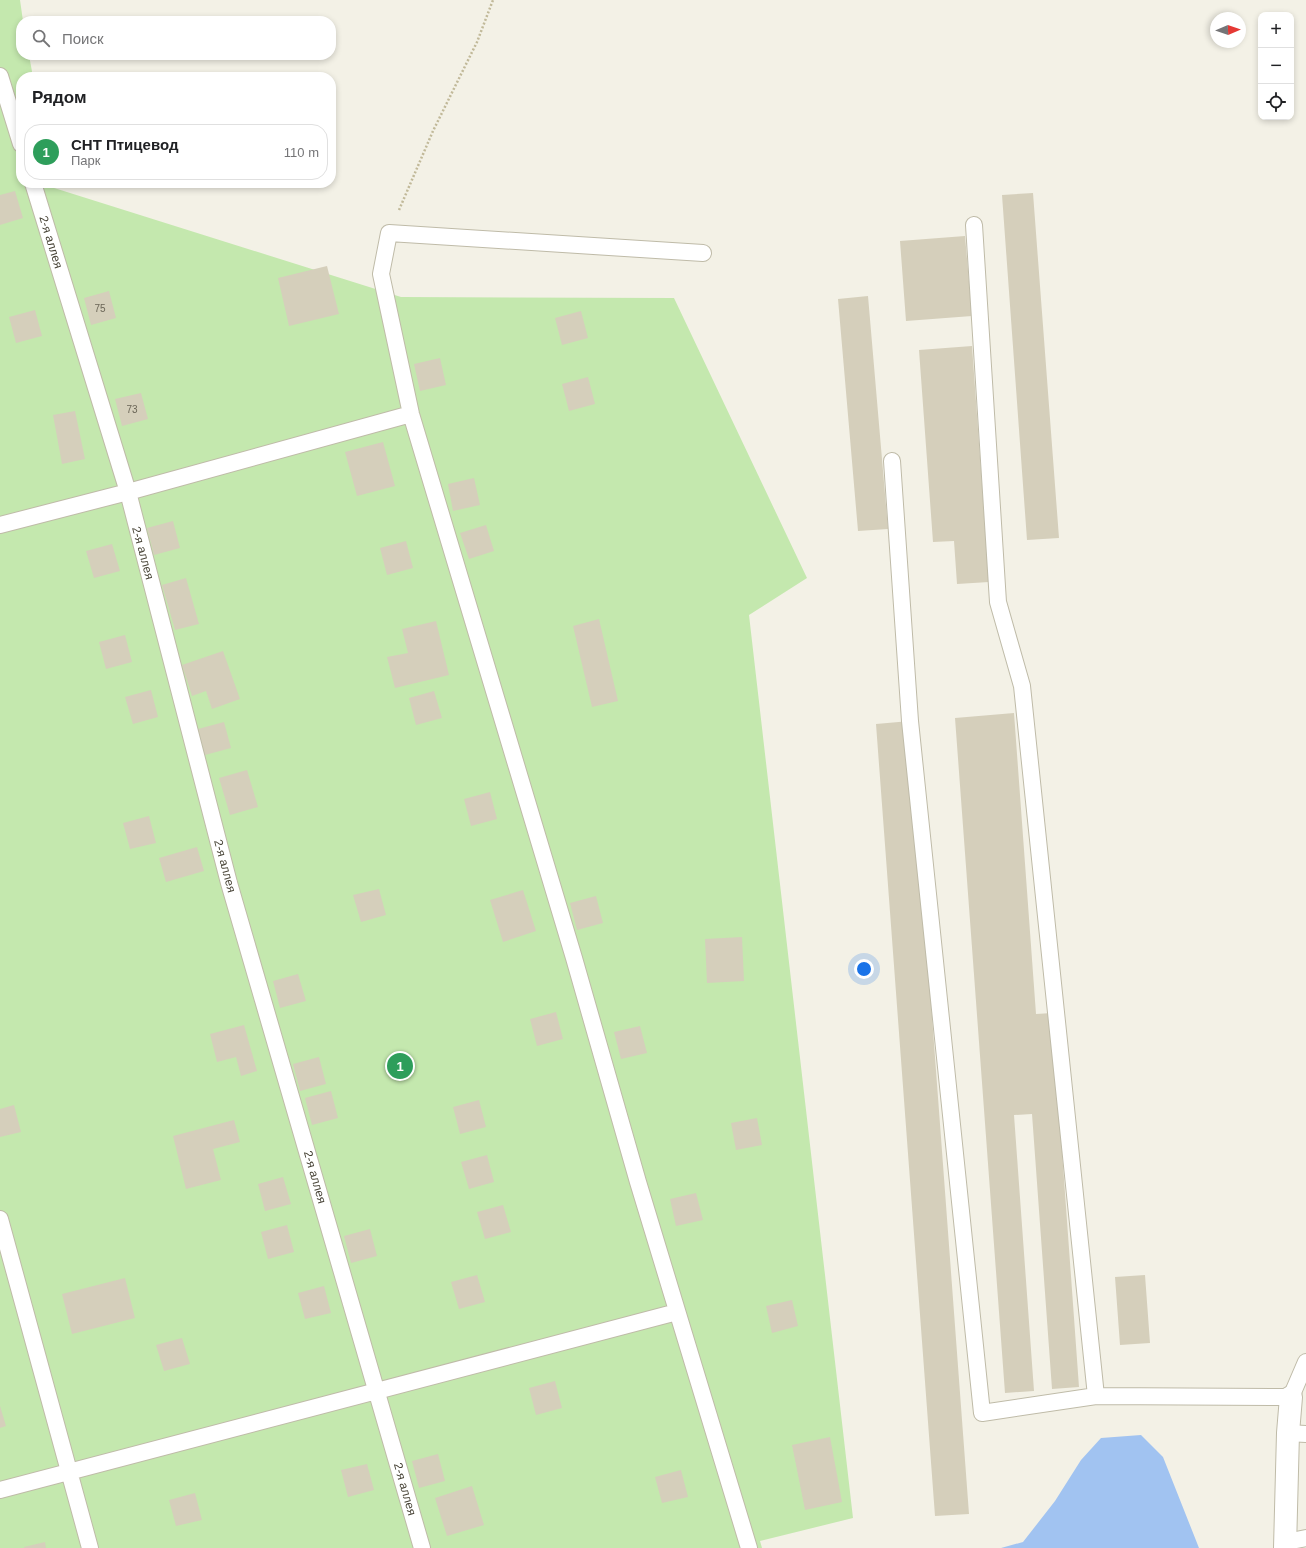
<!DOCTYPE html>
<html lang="ru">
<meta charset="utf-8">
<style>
:root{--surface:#fff;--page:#f6f6f6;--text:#202124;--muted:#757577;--line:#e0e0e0;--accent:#fc5e14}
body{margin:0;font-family:Helvetica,sans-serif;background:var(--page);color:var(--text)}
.controls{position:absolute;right:12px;top:12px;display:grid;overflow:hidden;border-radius:8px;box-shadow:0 2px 6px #0003}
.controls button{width:36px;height:36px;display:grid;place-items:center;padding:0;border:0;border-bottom:1px solid var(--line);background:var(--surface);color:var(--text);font:20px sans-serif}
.compass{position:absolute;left:1210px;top:12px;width:36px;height:36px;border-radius:50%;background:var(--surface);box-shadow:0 2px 6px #0003;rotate:88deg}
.you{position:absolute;left:864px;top:969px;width:14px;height:14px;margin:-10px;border:3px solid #fff;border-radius:50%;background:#1a73e8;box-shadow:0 0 0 6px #1a73e833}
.badge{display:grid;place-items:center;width:26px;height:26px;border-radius:50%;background:var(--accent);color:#fff;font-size:13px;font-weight:700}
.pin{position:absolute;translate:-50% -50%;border:2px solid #fff;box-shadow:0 1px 4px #0006}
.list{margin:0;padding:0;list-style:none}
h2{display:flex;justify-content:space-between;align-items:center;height:52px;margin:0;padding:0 16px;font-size:17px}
h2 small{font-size:13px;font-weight:400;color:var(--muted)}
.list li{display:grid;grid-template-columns:26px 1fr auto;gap:12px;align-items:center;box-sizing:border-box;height:56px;margin:0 8px 8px;padding:0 8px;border:1px solid var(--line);border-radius:16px}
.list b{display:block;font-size:15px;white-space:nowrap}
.list p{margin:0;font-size:13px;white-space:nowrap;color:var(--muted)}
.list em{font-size:13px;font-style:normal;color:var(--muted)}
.icon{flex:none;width:22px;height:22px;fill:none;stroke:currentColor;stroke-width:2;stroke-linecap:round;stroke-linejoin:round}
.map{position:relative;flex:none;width:1306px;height:1548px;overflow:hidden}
.search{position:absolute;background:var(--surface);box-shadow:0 2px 6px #0003;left:16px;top:16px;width:320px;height:44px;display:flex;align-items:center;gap:10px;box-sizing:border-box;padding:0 14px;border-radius:16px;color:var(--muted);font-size:15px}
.panel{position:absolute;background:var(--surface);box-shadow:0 2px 6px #0003;left:16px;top:72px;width:320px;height:116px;border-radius:16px}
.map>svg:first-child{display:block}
</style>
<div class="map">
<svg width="1306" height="1548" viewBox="0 0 1306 1548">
<rect width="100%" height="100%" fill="#f3f1e6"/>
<!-- green -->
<path fill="#c4e8ae" d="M0,0H20L23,21H21V55H29L33,77H21V183H50L51,187L401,297L674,298L807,578L749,615L853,1518L760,1541L762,1548H0Z"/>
<!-- water -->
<path fill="#a1c3f1" d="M1141,1435L1163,1457L1199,1548H1001L1023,1542L1055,1501L1081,1460L1101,1438Z"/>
<!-- building -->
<path fill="#d5cfbb" d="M15,191L23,218L0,225V195Z
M1033,193L1059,538L1027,540L1002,195Z
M965,236L972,316L906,321L900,241Z
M327,266L339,314L289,326L278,278Z
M109,291L116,318L91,325L84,298Z
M868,296L888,529L858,531L838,299Z
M35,310L42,336L16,343L9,317Z
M581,311L588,338L562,345L555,318Z
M972,346L989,582L957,584L954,541L933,542L919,350Z
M440,358L446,385L420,391L414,364Z
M588,377L595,404L569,411L562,384Z
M141,393L148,419L122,426L115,399Z
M75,411L85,459L62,464L53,415Z
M383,442L395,486L357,496L345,452Z
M474,478L480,505L453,511L448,484Z
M173,521L180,548L154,555L147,528Z
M486,525L494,551L469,559L460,533Z
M406,541L413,568L387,575L380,548Z
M112,544L120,571L94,578L86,551Z
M186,578L199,624L175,630L162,585Z
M599,619L618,701L592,707L573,626Z
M436,621L449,675L395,688L387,657L408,653L402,629Z
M125,635L132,662L106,669L99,642Z
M223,651L240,699L212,709L206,691L192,696L182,665Z
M151,690L158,717L133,724L125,697Z
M434,691L442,718L416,725L409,698Z
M1014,713L1036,1014L1052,1013L1079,1387L1052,1389L1032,1114L1014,1115L1034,1391L1005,1393L955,718Z
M910,721L969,1514L935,1516L876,724Z
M224,722L231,748L205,755L198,729Z
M247,770L258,807L230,815L219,778Z
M490,792L497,819L471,826L464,799Z
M149,816L156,843L130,849L123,823Z
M197,847L204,871L166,882L159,858Z
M379,889L386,915L361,922L353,895Z
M523,890L536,931L503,942L490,900Z
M596,896L603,923L577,930L570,903Z
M742,937L744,981L707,983L705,939Z
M298,974L306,1001L280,1008L273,981Z
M556,1012L563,1039L537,1046L530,1019Z
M244,1025L257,1071L241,1076L236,1057L217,1062L210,1034Z
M640,1026L647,1053L621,1059L614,1032Z
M319,1057L326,1084L300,1091L293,1064Z
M331,1091L338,1118L312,1125L305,1098Z
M479,1100L486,1127L460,1134L453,1107Z
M14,1105L21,1132L0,1137V1109Z
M757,1118L762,1145L736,1150L731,1123Z
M234,1120L240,1142L213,1149L221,1180L186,1189L173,1136Z
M487,1155L494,1182L469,1189L461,1162Z
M283,1177L291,1204L265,1211L258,1184Z
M696,1193L703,1220L676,1226L670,1199Z
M503,1205L511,1232L485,1239L477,1212Z
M287,1225L294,1252L268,1259L261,1232Z
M370,1229L377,1256L351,1263L344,1236Z
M477,1275L485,1302L459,1309L451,1282Z
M1145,1275L1150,1343L1120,1345L1115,1277Z
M125,1278L135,1318L72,1334L62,1294Z
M324,1286L331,1313L305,1319L298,1293Z
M792,1300L798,1326L772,1333L766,1306Z
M182,1338L190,1364L164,1371L156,1345Z
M555,1381L562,1408L536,1415L529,1388Z
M0,1406L6,1426L0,1428Z
M830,1437L842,1502L805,1510L792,1445Z
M438,1454L445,1481L419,1488L412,1461Z
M367,1464L374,1490L348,1497L341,1470Z
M681,1470L688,1497L662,1503L655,1477Z
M472,1486L484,1525L447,1536L435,1498Z
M195,1493L202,1520L176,1526L169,1500Z
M45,1542L46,1548H24V1547Z"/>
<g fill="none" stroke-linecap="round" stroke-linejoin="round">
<defs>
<path id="lane" d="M0,76L21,144
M33,183L128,492L229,883L422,1548
M974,225L998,602L1022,686L1096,1396
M703,253L389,233L381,274L411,414L574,958L638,1182L749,1548
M892,461L910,721L982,1413L1096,1396L1291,1397L1306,1362
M0,525L128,492L411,414
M0,1219L90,1548
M1288,1433L1306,1434
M0,1490L677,1312
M1286,1542L1306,1538"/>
<path id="street" d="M1285,1548L1288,1433L1291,1397"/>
</defs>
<!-- lane casing -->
<use href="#lane" stroke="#bfbba8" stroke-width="18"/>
<!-- street casing -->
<use href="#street" stroke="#bfbba8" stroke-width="24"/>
<!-- path -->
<path stroke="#c1b999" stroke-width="2.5" stroke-dasharray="2 2" stroke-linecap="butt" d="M399,210L433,131L477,42L493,0"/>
<!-- lane -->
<use href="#lane" stroke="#fff" stroke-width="16"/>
<!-- street -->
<use href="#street" stroke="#fff" stroke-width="22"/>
</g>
<g text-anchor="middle" stroke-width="4" stroke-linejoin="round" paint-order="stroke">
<!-- number labels -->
<g font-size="10" fill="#6a6556">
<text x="100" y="312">75</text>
<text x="132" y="413">73</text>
</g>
<!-- street labels -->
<g font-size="12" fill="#464235" stroke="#fff">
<text transform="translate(51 242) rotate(73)" y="4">2-я аллея</text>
<text transform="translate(143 553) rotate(75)" y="4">2-я аллея</text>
<text transform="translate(225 866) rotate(75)" y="4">2-я аллея</text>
<text transform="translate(315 1177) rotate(74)" y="4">2-я аллея</text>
<text transform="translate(405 1489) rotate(74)" y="4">2-я аллея</text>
</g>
</g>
</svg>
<div class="controls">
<button>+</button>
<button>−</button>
<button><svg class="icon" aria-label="locate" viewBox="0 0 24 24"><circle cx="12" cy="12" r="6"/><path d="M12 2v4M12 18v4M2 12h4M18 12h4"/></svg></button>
</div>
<svg class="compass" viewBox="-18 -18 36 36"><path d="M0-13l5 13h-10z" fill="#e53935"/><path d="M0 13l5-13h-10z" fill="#757577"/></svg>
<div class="you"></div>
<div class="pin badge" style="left:400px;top:1066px;background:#2e9e5b">1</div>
<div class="search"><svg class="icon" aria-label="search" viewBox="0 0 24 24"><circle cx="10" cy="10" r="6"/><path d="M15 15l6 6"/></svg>Поиск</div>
<section class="panel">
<h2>Рядом<small></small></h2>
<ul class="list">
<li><span class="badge" style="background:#2e9e5b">1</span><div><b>СНТ Птицевод</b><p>Парк</p></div><em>110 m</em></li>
</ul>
</section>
</div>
